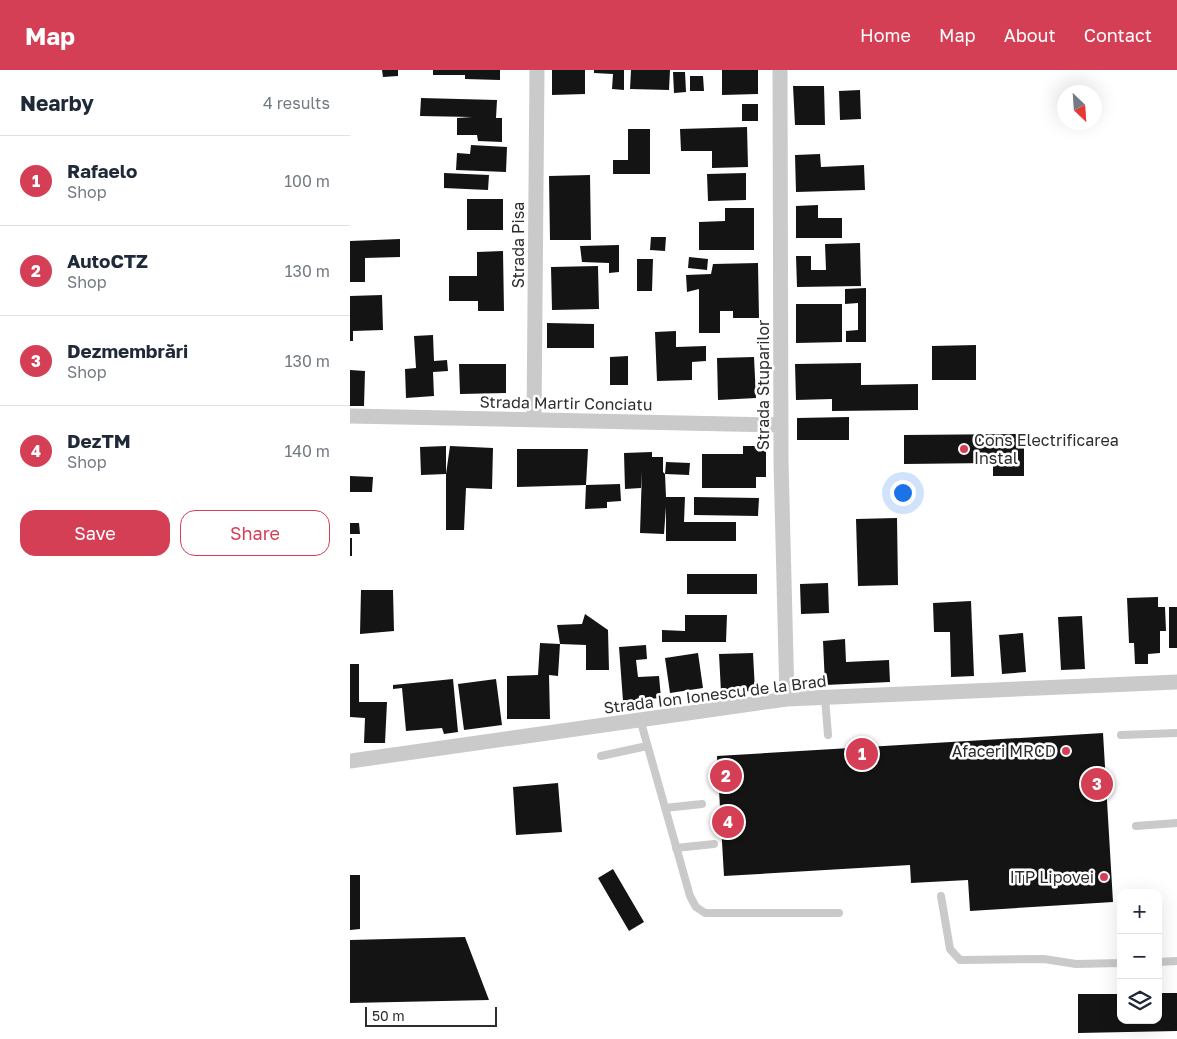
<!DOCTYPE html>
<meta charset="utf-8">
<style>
:root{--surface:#fff;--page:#f2f2f3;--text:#1f2937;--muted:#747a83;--line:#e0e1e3;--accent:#d53f55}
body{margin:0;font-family:"Golos Text",sans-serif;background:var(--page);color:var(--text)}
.controls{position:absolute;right:15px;bottom:15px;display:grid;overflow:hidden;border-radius:10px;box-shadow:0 5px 20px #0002}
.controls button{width:45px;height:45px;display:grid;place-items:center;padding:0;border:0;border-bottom:1px solid var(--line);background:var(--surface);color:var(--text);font:25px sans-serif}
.compass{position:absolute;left:707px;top:15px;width:45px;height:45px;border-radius:50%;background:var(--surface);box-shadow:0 5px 20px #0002;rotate:155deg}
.scale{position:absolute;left:15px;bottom:12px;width:132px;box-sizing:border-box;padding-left:5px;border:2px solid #2d2d2d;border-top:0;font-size:14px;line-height:18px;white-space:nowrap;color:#2d2d2d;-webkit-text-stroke:4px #fff;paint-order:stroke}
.you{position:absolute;left:552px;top:422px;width:18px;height:18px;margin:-12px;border:4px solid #fff;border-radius:50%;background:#1a73e8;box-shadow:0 0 0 8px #1a73e833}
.badge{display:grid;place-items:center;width:32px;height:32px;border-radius:50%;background:var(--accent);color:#fff;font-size:16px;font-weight:700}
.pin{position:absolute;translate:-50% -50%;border:2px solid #fff;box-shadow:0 1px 5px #0006}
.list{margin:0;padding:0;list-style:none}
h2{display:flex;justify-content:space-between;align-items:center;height:65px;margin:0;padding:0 20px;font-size:21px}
h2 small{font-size:16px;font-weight:400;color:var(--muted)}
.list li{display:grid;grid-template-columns:32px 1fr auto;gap:15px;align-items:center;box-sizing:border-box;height:90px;padding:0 20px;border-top:1px solid var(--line)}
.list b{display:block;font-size:19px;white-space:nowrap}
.list p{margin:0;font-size:16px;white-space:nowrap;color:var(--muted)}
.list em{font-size:16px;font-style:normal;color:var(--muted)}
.actions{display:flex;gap:10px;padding:15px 20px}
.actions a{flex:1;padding:11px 0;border:1px solid var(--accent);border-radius:15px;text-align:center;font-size:18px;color:var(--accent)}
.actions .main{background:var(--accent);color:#fff}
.icon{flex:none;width:28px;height:28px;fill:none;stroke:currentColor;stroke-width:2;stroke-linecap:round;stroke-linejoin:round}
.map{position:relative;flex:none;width:827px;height:969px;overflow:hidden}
header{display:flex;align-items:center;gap:30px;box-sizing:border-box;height:70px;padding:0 25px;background:var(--accent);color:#fff}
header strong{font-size:24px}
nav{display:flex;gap:28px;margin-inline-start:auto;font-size:18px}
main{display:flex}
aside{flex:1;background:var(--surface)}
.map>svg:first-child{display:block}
</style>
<header>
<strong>Map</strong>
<nav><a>Home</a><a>Map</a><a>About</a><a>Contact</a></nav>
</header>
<main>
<aside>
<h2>Nearby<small>4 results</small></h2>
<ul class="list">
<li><span class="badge">1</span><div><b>Rafaelo</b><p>Shop</p></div><em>100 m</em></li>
<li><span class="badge">2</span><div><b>AutoCTZ</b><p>Shop</p></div><em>130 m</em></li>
<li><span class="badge">3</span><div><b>Dezmembrări</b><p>Shop</p></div><em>130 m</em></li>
<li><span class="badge">4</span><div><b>DezTM</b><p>Shop</p></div><em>140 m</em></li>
</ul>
<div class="actions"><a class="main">Save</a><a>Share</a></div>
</aside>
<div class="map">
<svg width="827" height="969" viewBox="0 0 827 969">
<rect width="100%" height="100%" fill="#fff"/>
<!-- building -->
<path fill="#141414" d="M32,0H48V6L33,7Z
M83,0H150V10L115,9V5H83Z
M202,0H235V24L202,25Z
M244,0H274V20L262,19L263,4L244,3Z
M281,0H320L319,20L280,19Z
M372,0H408V24L372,25Z
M323,2H335L336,22L324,23Z
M340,6H353L354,21H340Z
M443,16H474L475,55H445Z
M510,20L511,49L490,50L489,21Z
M71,28L147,30L146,48H152V72L128,71L127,65H107V48L122,47L70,46Z
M392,34H408V51H392Z
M397,57L398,97L362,98V81H331L330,59Z
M278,59H300V104H263V90H278Z
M121,75L157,77L156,102L106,100L107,83L120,84Z
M470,84L471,97L514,95L515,120L446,122L445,85Z
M94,103L139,105L138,120L94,118Z
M396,103V130L358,131L357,104Z
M240,105L241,170H200L199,106Z
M117,129H153V160H117Z
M468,135V148H492V168H446V136Z
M375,138H404V180H349V152L375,151Z
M301,167H316L315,181L300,180Z
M50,169V187L15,188V212H0V171Z
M510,173L511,216L447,217L446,186H461V200H476L475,174Z
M269,175V202L259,203V193L232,192L230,176Z
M153,181L154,241H128V231H99V206H127V182Z
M339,187L358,189L357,200L338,198Z
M287,189H303L302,221H287Z
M408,193L409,248H383V241H370V263H349V219L337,222L336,205L361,204L363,194Z
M248,196L249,239L202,240L201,197Z
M516,218V272H496V261L508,260V233L495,234V219Z
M32,225L33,260L3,261V271H0V226Z
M446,234H492V272L446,273Z
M197,253L244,254V278H197Z
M326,261V277L356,276V291L342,292V310L307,311L305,262Z
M83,265L84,291L97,290L98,301L83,302L84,326L56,328L55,299L66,298L64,266Z
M626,275V310H582V276Z
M278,286V315H260V287Z
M404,287L406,328L368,330L367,288Z
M511,293V315L568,314V340L482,341V329L446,330L445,294Z
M109,294H156V323L110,324Z
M0,300L15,301L14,336H0Z
M499,347V370H447V348Z
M674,364V406H643V393L554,394V365Z
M96,376V404L71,405L70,377Z
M100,376L143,378L142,419L116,418L114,460H96V404Z
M393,376H416V407H406V418H352V384H393Z
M167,379H238L236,415L167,417Z
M302,382V387H313V402L315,404L316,392L340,393L339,405L315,404L316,427H335L334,452H386V471H316V437L314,464L290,463L292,401L291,418L275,419L274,383Z
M0,406L23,407L22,422H0Z
M270,414L271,431L257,432V438L235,439L236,415Z
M344,427L409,428L408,446L344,445Z
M547,448L548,515L508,516L506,449Z
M0,453H9L10,464H0Z
M0,468H2V486H0Z
M337,504H407V524H337Z
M478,513L479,543L451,544L450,514Z
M11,520H43L44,561L10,564Z
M808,527V537H815L816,561H810V583L798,584V594H785L784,573H779L777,528Z
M621,531L624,606L601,607L600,562H584L583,533Z
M819,537H827V578H819Z
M235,544L258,560L259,600H236V575L210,574L207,555L232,554Z
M335,545H377L376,572H312V560L335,561Z
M732,546L735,599L711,600L708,547Z
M673,563L676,602L652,604L649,565Z
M495,569L496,592L539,590L540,612L475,615L473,571Z
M190,573L210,574L208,606L199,605L200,649H157V606L188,605Z
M296,575L297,589L286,590L288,607L309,606L311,628L273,631L269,577Z
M348,583L353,618L320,623L315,588Z
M403,583L405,621L371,622L369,584Z
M0,594H9V632H37L35,673H14L15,648L0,647Z
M103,609L108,662L94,664L92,658L56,661L52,618L43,619V615Z
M146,609L152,655L114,660L108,614Z
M753,663L763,832L620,841L618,810L561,813L560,795L374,806L367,686Z
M208,713L212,762L166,765L163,717Z
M263,799L294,852L279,861L248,808Z
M0,805H10V859L0,860Z
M115,867L139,930L0,933V870Z
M808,923H827V961L728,963V924H771V950H808Z"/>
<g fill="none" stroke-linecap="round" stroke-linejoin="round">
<!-- service -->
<path stroke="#cacaca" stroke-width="8" d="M475,628L478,665
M290,649L340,826L346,837L355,843H489
M771,665L827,663
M251,686L297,676
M315,738L352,734
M786,756L827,753
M326,778L364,774
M591,826L600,879L610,890L694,889L726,894L771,893
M808,892L827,891"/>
<!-- minor -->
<path stroke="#cacaca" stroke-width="15" d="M430,0L431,391L437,629
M0,346L430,355
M184,350L187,0
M0,691L437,629L827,612"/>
</g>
<!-- markers -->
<g fill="#d53f55" stroke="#fff" stroke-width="2">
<circle cx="614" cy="379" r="5"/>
<circle cx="716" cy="681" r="5"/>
<circle cx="754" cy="807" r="5"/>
</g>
<g text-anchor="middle" stroke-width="5" stroke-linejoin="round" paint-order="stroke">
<!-- street labels -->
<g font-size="16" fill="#2d2d2d" stroke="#fff">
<text transform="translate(168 175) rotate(-90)" y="6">Strada Pisa</text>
<text transform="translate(413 315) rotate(-90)" y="6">Strada Stuparilor</text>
<text transform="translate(216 333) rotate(1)" y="6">Strada Martir Conciatu</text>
<text transform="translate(365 624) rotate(-7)" y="6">Strada Ion Ionescu de la Brad</text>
</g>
<!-- poi labels -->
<g font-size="16" fill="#2d2d2d" stroke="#fff" text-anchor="end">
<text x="624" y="376" text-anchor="start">Cons Electrificarea<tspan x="624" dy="18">Instal</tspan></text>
<text x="706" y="687">Afaceri MRCD</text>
<text x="744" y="813">ITP Lipovei</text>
</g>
</g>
</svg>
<div class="controls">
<button>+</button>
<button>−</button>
<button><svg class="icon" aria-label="layers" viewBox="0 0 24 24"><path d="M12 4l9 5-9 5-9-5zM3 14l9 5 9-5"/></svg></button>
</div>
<svg class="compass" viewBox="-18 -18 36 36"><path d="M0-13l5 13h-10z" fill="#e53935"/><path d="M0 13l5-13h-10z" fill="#747a83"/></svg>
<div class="scale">50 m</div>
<div class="you"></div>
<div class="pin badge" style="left:512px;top:684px">1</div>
<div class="pin badge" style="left:376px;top:706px">2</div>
<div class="pin badge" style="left:747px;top:714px">3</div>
<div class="pin badge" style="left:378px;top:752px">4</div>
</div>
</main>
